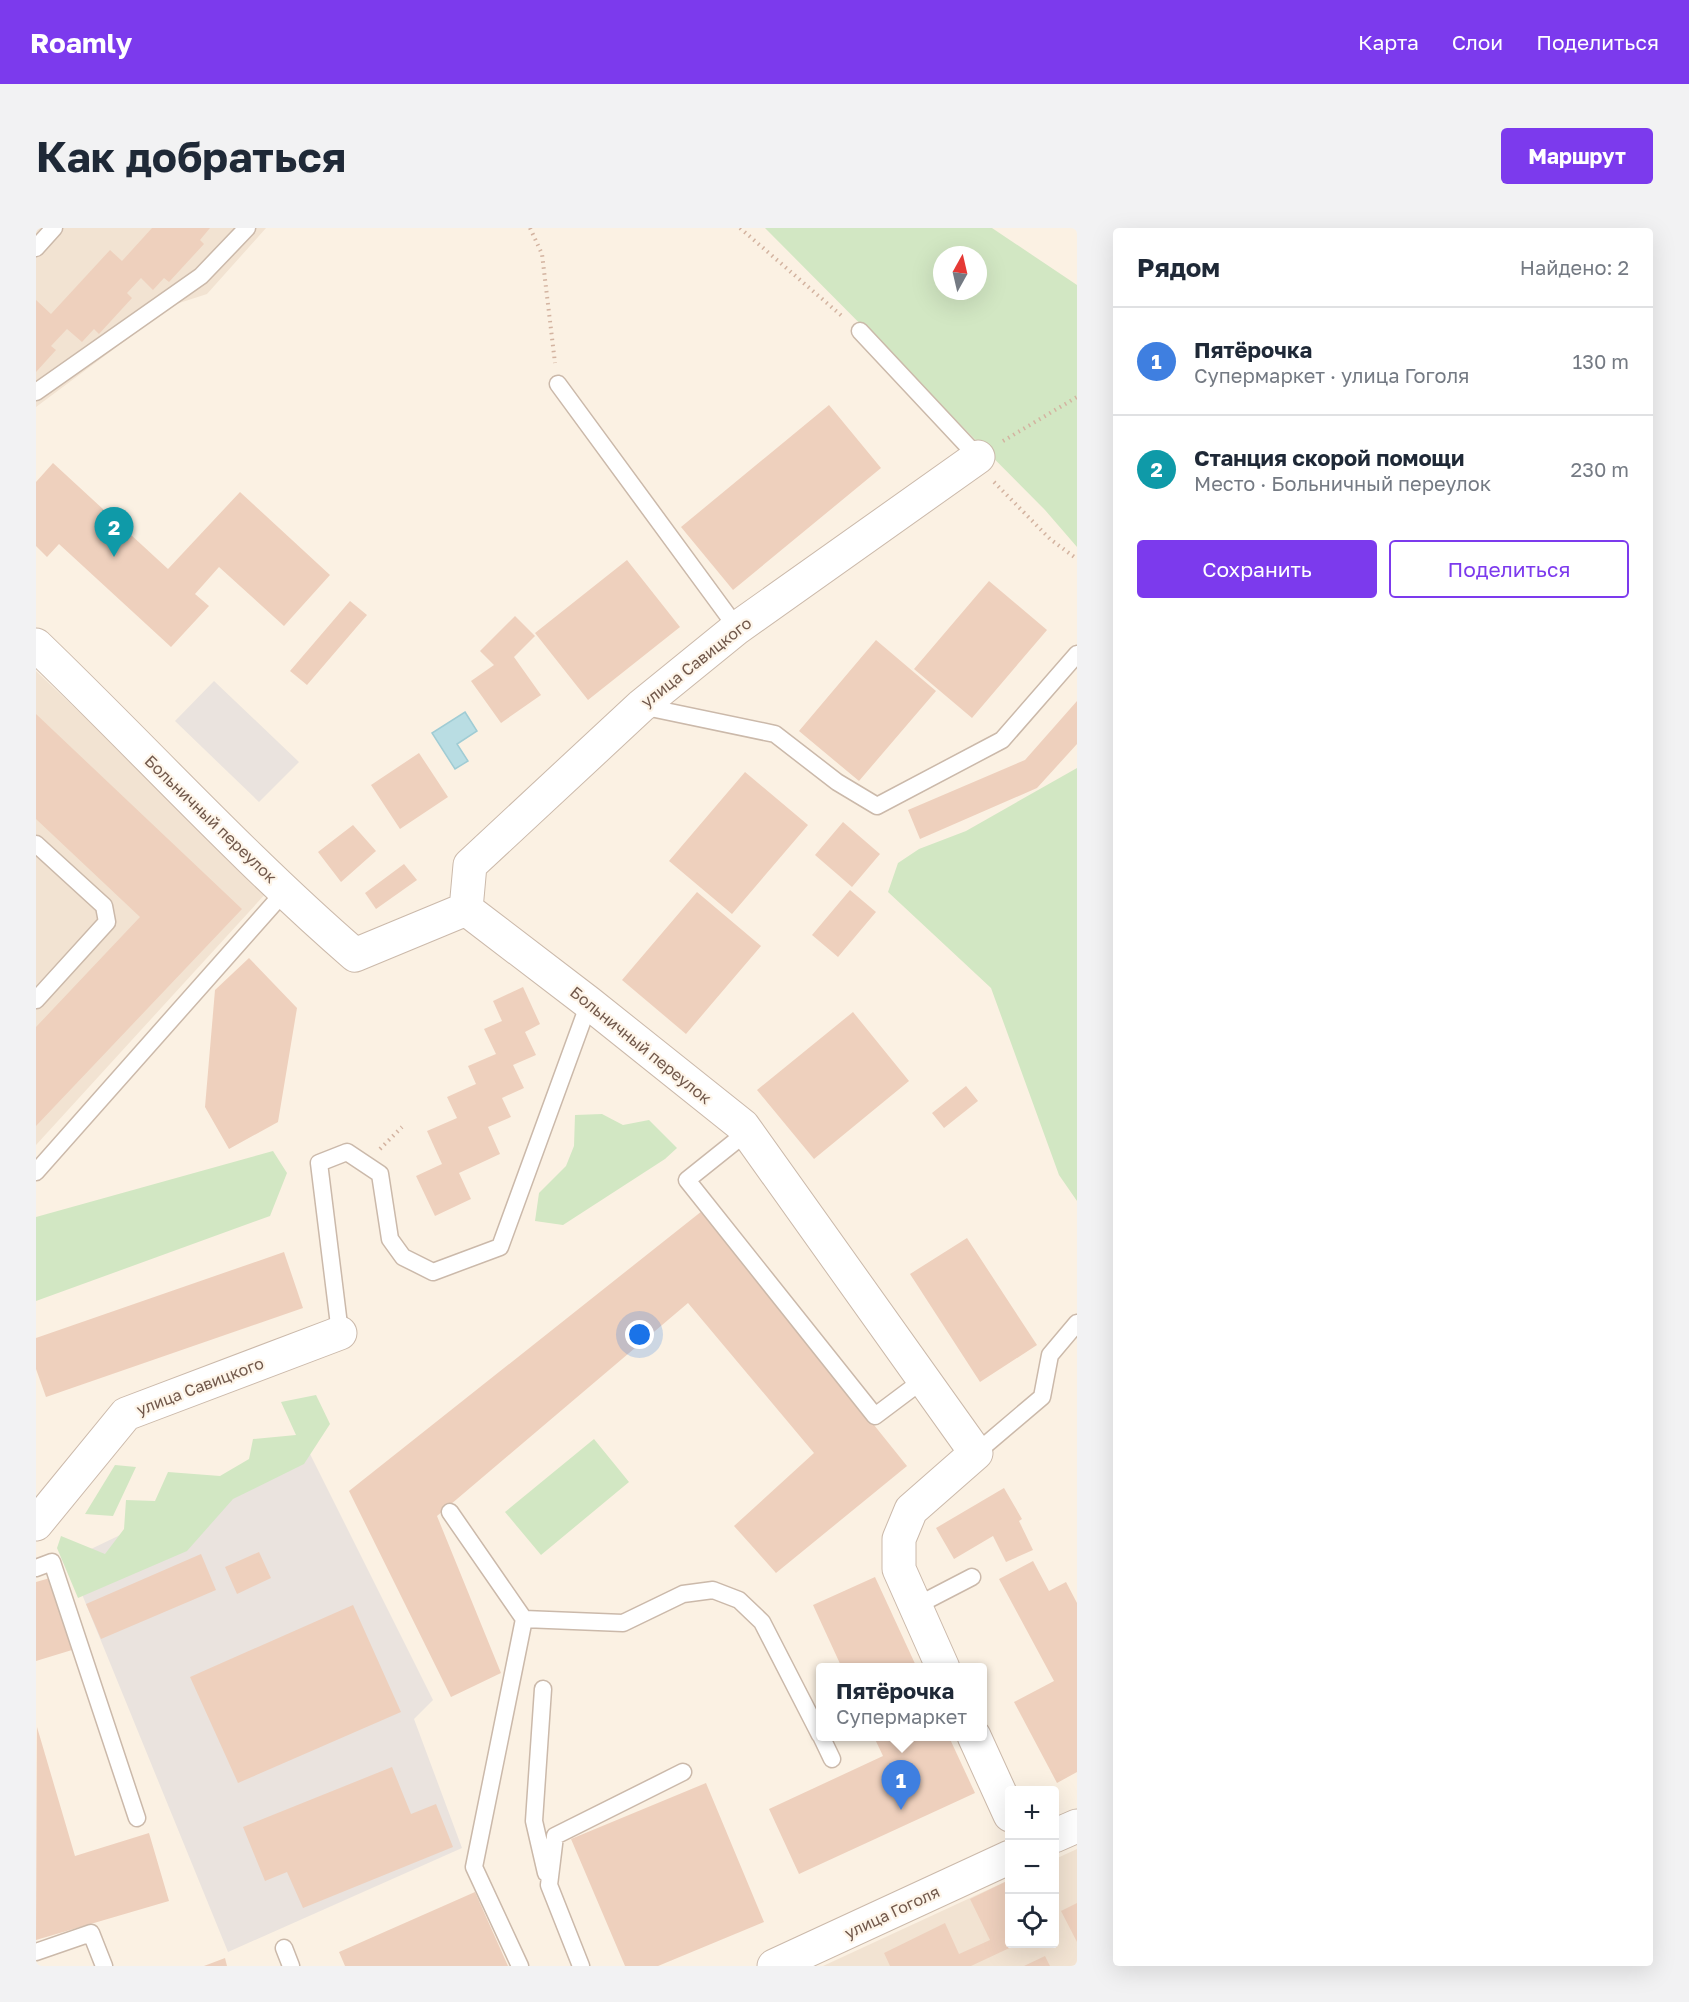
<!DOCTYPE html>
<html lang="ru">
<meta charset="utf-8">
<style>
:root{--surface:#fff;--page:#f2f2f3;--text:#1f2937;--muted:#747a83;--line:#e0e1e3;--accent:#7c3aed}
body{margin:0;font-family:"Golos Text",sans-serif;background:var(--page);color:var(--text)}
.controls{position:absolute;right:18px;bottom:18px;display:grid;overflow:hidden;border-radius:6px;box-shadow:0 6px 24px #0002}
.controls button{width:54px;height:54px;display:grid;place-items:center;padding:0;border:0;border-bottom:2px solid var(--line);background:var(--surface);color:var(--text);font:30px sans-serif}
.compass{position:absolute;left:897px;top:18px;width:54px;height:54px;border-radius:50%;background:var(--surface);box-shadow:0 6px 24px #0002;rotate:8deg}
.you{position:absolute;left:604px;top:1107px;width:21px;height:21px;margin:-15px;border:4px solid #fff;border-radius:50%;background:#1a73e8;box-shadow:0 0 0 9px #1a73e833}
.badge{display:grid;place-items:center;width:39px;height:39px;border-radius:50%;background:var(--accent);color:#fff;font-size:20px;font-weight:700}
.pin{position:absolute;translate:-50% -50px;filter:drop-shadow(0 2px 3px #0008)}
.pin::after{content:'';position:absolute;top:32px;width:21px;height:18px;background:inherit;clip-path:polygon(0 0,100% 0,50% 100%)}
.popup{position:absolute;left:780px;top:1435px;width:171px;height:78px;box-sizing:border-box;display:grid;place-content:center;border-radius:6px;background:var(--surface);filter:drop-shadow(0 2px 4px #0005);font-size:20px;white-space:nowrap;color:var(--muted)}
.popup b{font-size:22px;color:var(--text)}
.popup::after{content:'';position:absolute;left:50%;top:100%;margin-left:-12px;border:12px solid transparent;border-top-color:var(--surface)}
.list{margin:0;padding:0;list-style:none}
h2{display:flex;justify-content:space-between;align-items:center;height:78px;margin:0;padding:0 24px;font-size:26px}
h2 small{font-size:20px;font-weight:400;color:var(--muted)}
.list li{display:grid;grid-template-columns:39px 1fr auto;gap:18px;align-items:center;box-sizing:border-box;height:108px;padding:0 24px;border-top:2px solid var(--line)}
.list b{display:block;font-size:22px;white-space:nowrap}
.list p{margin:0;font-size:20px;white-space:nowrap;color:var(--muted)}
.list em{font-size:20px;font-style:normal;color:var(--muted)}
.actions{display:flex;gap:12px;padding:18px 24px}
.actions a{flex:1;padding:14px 0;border:2px solid var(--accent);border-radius:6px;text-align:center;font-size:21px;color:var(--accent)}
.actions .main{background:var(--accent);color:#fff}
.icon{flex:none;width:33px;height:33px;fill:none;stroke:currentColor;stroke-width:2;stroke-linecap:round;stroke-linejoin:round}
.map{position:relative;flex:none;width:1041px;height:1738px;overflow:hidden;border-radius:6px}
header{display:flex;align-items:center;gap:36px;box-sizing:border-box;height:84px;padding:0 30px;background:var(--accent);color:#fff}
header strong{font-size:28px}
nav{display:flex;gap:33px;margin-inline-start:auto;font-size:21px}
.intro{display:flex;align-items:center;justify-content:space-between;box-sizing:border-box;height:144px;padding:0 36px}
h1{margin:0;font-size:42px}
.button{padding:15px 27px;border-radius:6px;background:var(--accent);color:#fff;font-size:21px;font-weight:700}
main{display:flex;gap:36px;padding:0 36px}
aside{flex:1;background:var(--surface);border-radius:6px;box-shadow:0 6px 24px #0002}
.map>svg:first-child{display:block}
</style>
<header>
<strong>Roamly</strong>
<nav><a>Карта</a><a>Слои</a><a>Поделиться</a></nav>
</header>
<div class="intro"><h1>Как добраться</h1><a class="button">Маршрут</a></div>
<main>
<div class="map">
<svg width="1041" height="1738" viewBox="0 0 1041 1738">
<rect width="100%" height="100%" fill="#fbf1e3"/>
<!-- residential -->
<path fill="#f2e3d2" d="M0,0H230L171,66L137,77L0,179Z
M0,443L232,663L0,917Z
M1041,1621V1738H787L973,1652L974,1716H1018L1019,1631Z"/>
<!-- industrial -->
<path fill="#eae3de" d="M178,453L263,534L223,574L139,493Z
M270,1218L397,1472L378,1491L426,1620L192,1724L32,1332Z"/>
<!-- green -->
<path fill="#d2e7c3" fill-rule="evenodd" d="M729,0H956L1041,57V319L1009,282ZM906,27H942V63H906Z
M1041,540V973L1023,947L955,760L852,664L862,635L883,621L930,603Z
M566,886L587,897L613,892L641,920L629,931L527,997L499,993L503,965L530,938L538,918L539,887Z
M237,923L251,945L234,988L0,1073V989Z
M280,1167L294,1196L268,1236L197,1271L151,1323L42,1370L21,1320L25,1308L69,1326L88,1301L90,1272L119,1273L132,1244L184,1248L213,1231L217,1211L260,1207L245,1174Z
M558,1211L593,1254L505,1327L469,1284Z
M79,1237L100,1239L77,1288L49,1286Z"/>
<!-- water -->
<path fill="#b9dde3" stroke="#a0ccd4" stroke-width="1.5" d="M429,484L441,503L421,516L432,533L419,541L396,505Z"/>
<!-- building -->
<path fill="#eed0bd" d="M116,0H174L164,12L168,16L133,54L128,50L117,62L105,50L91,65L96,70L63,106L58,101L46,114L31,101L15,118L20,122L0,144V72L15,86L74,22L86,33Z
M793,177L845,240L697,362L645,299Z
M17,235L132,341L204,264L294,347L248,398L183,339L159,366L173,378L135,419L23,316L11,329L0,318V254Z
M591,332L644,399L552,472L499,405Z
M953,353L1011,402L936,490L878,441Z
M314,373L331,387L271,457L254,443Z
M479,388L499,408L478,429L505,467L465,495L435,453L458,437L444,423Z
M840,412L900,463L823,553L763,503Z
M1041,473V516L1001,560L884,611L872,582L989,532Z
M0,486L206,681L0,898V799L104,689L0,591Z
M383,525L412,569L364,601L335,557Z
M709,544L772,597L696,686L633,633Z
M807,594L844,626L816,659L779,627Z
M317,597L340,623L305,654L282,624Z
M368,636L381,652L340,681L329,665Z
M814,662L840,684L802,729L776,707Z
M661,664L725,718L650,806L586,752Z
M213,730L261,780L242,894L193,921L169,879L179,762Z
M487,759L504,796L489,804L500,827L477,837L488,860L466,870L475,889L452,899L464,926L423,945L435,971L399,988L380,948L406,936L391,903L421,890L411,869L440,856L432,838L460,826L448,801L466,793L457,773Z
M817,784L873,853L778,931L721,862Z
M930,858L942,873L908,900L896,885Z
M666,983L871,1238L740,1345L698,1298L778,1225L652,1075L401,1288L465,1445L415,1469L313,1263Z
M931,1010L1001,1117L944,1154L874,1046Z
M248,1024L267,1080L10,1169L0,1141V1110Z
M968,1260L986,1291L983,1293L997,1322L970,1334L957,1308L918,1331L900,1300Z
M223,1324L235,1350L201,1366L189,1339Z
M165,1326L180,1362L65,1411L50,1376Z
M997,1333L1013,1363L1030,1354L1041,1375V1544L1021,1555L978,1474L1018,1453L963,1351Z
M839,1349L881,1440H806L777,1377Z
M14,1350L36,1422L0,1433V1354Z
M317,1377L365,1484L202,1555L154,1449Z
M1,1499L39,1628L113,1605L133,1673L0,1712Z
M838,1509H913L939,1565L763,1646L733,1581L847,1528Z
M356,1539L375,1586L400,1576L417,1619L267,1680L251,1644L229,1653L207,1599Z
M670,1555L728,1694L622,1738H589L535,1611Z
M969,1654L974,1663V1716H982L935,1738H854L848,1725L909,1695L923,1726L954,1712L934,1671Z
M439,1664L472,1738H309L303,1724Z
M1041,1675V1714L1025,1683Z
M1009,1728L1014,1738H988Z
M189,1730L191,1738H168Z"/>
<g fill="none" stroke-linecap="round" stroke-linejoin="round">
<defs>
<path id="lane" d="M0,20L18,0
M824,103L942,229
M522,156L701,400
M0,164L165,48L211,0
M605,478L739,506L801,554L841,578L966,512L1041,426
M0,616L68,678L71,694L0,772
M711,904L651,952L839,1188L887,1152
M0,944L249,663
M304,1105L283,935L311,924L344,946L354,1011L367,1029L397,1044L464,1019L553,775
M940,1225L1006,1169L1014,1127L1041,1095
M414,1284L488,1391L438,1639L484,1738
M0,1340L16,1334L101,1590
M880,1378L936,1349
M488,1391L587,1395L647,1366L677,1362L703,1372L726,1394L784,1507
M507,1461L498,1593L510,1645
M785,1508L796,1531
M248,1720L255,1738
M0,1724L55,1705L68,1738
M545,1738L513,1657L519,1608L647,1544"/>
<path id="street" d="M0,417C107,520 207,630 319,727L430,681
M430,681L553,775L707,898L940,1225L875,1282L863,1311V1341L907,1440
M430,681L434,637L605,478L701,400L942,229
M0,1296L90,1186L304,1105
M938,1508L974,1587
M1018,1608L1041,1598
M738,1738L974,1629"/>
</defs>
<!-- lane casing -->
<use href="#lane" stroke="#cbb9aa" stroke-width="19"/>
<!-- street casing -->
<use href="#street" stroke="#cbb9aa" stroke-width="35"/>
<!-- path -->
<path stroke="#d3b3a0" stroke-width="4" stroke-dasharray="1.5 4.5" stroke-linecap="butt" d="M494,0L506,26L519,135
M704,0L807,89
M967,213L1041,169
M958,254L1014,311L1041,331
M344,921L366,899"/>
<!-- lane -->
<use href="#lane" stroke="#fff" stroke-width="16"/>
<!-- street -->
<use href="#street" stroke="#fff" stroke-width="33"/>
</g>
<g text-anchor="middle" stroke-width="4.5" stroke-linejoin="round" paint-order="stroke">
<!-- street labels -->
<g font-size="16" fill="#71584b" stroke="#fef5e9">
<text transform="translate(660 434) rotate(-38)" y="6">улица Савицкого</text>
<text transform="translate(175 591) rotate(44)" y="6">Больничный переулок</text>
<text transform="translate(605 817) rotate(39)" y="6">Больничный переулок</text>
<text transform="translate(164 1158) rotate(-21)" y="6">улица Савицкого</text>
<text transform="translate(856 1684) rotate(-25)" y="6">улица Гоголя</text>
</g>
</g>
</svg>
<div class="controls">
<button>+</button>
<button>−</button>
<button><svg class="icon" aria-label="locate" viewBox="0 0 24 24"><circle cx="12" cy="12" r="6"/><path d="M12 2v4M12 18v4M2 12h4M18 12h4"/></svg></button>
</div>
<svg class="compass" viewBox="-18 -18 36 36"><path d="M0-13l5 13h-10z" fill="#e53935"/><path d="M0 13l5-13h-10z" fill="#747a83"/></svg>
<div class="you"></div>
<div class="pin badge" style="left:865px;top:1582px;background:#3f7fe0">1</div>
<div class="popup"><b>Пятёрочка</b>Супермаркет</div>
<div class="pin badge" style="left:78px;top:329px;background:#0f9aa8">2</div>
</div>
<aside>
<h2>Рядом<small>Найдено: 2</small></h2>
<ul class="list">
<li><span class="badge" style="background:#3f7fe0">1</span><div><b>Пятёрочка</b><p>Супермаркет · улица Гоголя</p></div><em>130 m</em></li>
<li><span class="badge" style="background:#0f9aa8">2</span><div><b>Станция скорой помощи</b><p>Место · Больничный переулок</p></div><em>230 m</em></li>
</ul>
<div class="actions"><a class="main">Сохранить</a><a>Поделиться</a></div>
</aside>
</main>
